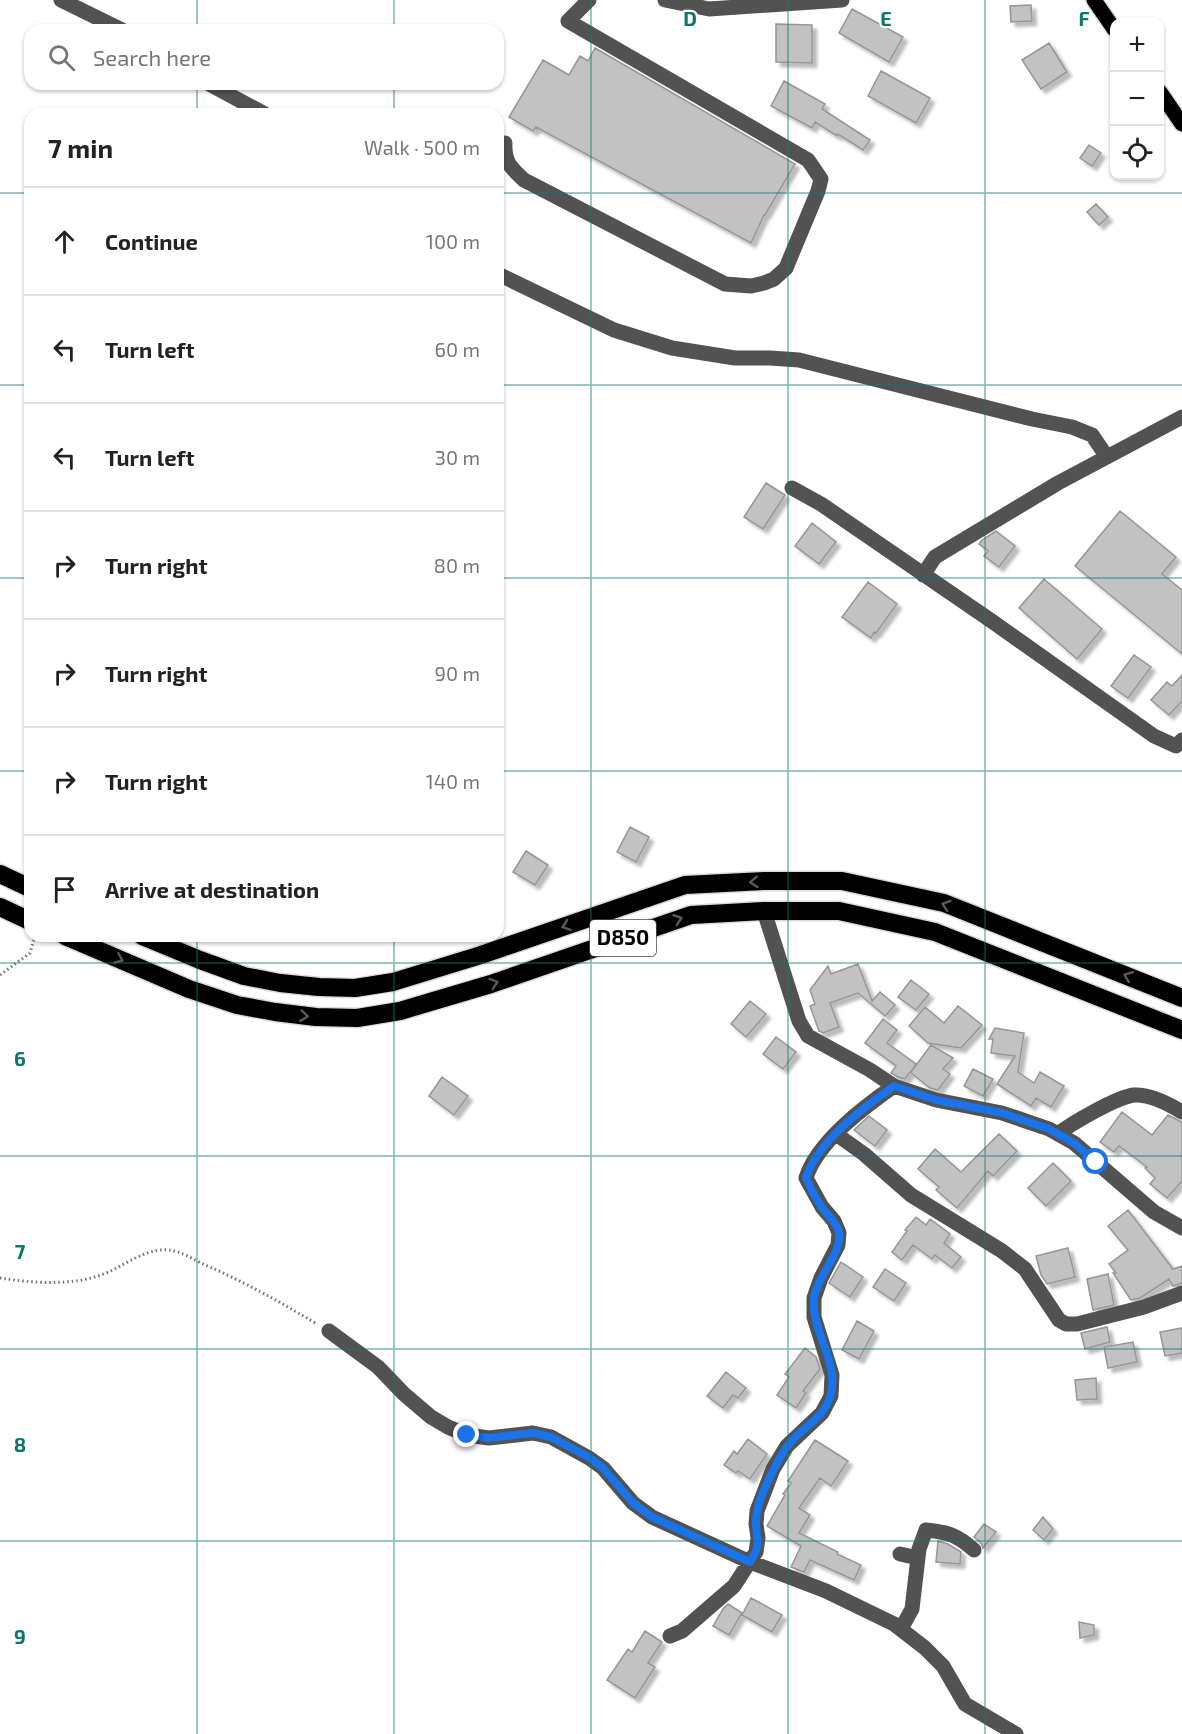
<!DOCTYPE html>
<meta charset="utf-8">
<style>
:root{--surface:#fff;--page:#f2f2f2;--text:#222;--muted:#767676;--line:#e0e0e0}
body{margin:0;font-family:"Exo 2",sans-serif;background:var(--page);color:var(--text)}
.controls{position:absolute;right:18px;top:18px;display:grid;overflow:hidden;border-radius:12px;box-shadow:0 2px 4px #0004}
.controls button{width:54px;height:54px;display:grid;place-items:center;padding:0;border:0;border-bottom:2px solid var(--line);background:var(--surface);color:var(--text);font:30px sans-serif}
.stop{position:absolute;width:18px;height:18px;margin:-14px;border:4px solid #1a73e8;border-radius:50%;background:#fff}
.stop.end{background:#1a73e8;border-color:#fff;box-shadow:0 2px 6px #0008}
.list{margin:0;padding:0;list-style:none}
h2{display:flex;justify-content:space-between;align-items:center;height:78px;margin:0;padding:0 24px;font-size:26px}
h2 small{font-size:20px;font-weight:400;color:var(--muted)}
.list li{display:grid;grid-template-columns:39px 1fr auto;gap:18px;align-items:center;box-sizing:border-box;height:108px;padding:0 24px;border-top:2px solid var(--line)}
.list b{display:block;font-size:22px;white-space:nowrap}
.list em{font-size:20px;font-style:normal;color:var(--muted)}
.icon{flex:none;width:33px;height:33px;fill:none;stroke:currentColor;stroke-width:2;stroke-linecap:round;stroke-linejoin:round}
.map{position:relative;flex:none;width:1182px;height:1734px;overflow:hidden}
.search{position:absolute;background:var(--surface);box-shadow:0 2px 4px #0004;left:24px;top:24px;width:480px;height:66px;display:flex;align-items:center;gap:15px;box-sizing:border-box;padding:0 21px;border-radius:18px;color:var(--muted);font-size:22px}
.panel{position:absolute;background:var(--surface);box-shadow:0 2px 4px #0004;left:24px;top:108px;width:480px;height:834px;border-radius:18px}
.map>svg:first-child{display:block}
</style>
<div class="map">
<svg width="1182" height="1734" viewBox="0 0 1182 1734">
<defs>
<filter id="shadow"><feDropShadow dx="4.5" dy="4.5" stdDeviation="1.5" flood-color="#0004"/></filter>
</defs>
<rect width="100%" height="100%" fill="#fff"/>
<!-- building -->
<path fill="#c2c2c2" stroke="#969696" stroke-width="1.5" filter="url(#shadow)" d="M1031,5L1032,21L1011,22L1010,6Z
M852,9L903,37L889,62L839,33Z
M776,24L812,25V63L776,62Z
M1049,43L1067,72L1041,89L1022,60Z
M595,48L795,164L765,215H764L751,243L536,127L533,131L509,117L543,60L569,75L580,56L588,61Z
M881,71L930,98L916,123L868,96Z
M784,81L825,104L822,109L870,140L863,150L838,134L837,136L815,122L812,128L771,106Z
M1089,145L1101,153L1092,166L1080,158Z
M1096,204L1108,217L1099,225L1087,212Z
M766,483L785,495L763,529L744,517Z
M1120,511L1176,557L1162,574L1182,590V654L1075,566Z
M812,523L836,542L819,564L795,546Z
M996,531L1015,546L999,567L984,556L988,551L979,544L982,540Z
M1044,579L1102,629L1077,659L1019,608Z
M868,582L897,604L876,633L874,632L871,638L842,617Z
M1134,655L1151,667L1128,698L1111,686Z
M1182,675V701L1169,715L1151,700L1167,682L1172,686Z
M630,827L649,837L636,862L617,852Z
M526,851L548,865L535,885L513,872Z
M858,964L872,1001L880,992L895,1005L885,1016L858,993L830,1003L839,1027L823,1033L819,1031L810,1006L815,1004L810,990L828,966L831,974Z
M911,980L929,994L916,1010L898,997Z
M750,1001L766,1014L746,1037L731,1024Z
M958,1006L982,1025L961,1048L928,1043L909,1026L925,1007L944,1023Z
M883,1019L897,1030L887,1043L916,1064L911,1072L931,1045L953,1058L943,1069L950,1074L938,1090L930,1088L910,1072L905,1079L898,1077L891,1073L896,1066L865,1043Z
M995,1028L1024,1033L1018,1072L1034,1083L1040,1072L1064,1086L1051,1107L1036,1098L1031,1106L997,1084L1015,1056L991,1053L993,1039H989Z
M776,1037L796,1052L783,1069L763,1054Z
M973,1069L993,1079L983,1096L964,1086Z
M442,1077L468,1096L454,1115L429,1096Z
M1122,1112L1152,1135L1168,1115L1182,1122V1181L1167,1198L1150,1184L1155,1178L1145,1168L1147,1167L1119,1146L1114,1152L1100,1142Z
M869,1116L887,1130L875,1146L854,1130Z
M999,1134L1017,1151L993,1176L988,1171L957,1208L936,1190L939,1187L918,1169L935,1149L961,1172Z
M1053,1163L1071,1181L1046,1206L1028,1188Z
M1128,1210L1173,1269L1182,1266V1283L1173,1286L1169,1279L1140,1298L1131,1300L1113,1273H1116L1109,1264L1128,1250L1108,1226Z
M916,1217L926,1225L930,1219L950,1234L944,1243L961,1257L952,1268L935,1255L932,1259L913,1245L902,1260L892,1252L907,1231L905,1230Z
M1068,1248L1075,1277L1047,1284L1041,1275L1036,1256Z
M841,1262L863,1277L850,1297L829,1283Z
M885,1269L906,1283L894,1301L873,1287Z
M1108,1274L1114,1305L1093,1310L1087,1279Z
M857,1321L874,1331L859,1359L842,1350Z
M1107,1327L1110,1342L1085,1349L1081,1333Z
M1182,1328V1353L1165,1356L1160,1332Z
M1133,1342L1137,1362L1108,1368L1104,1347Z
M805,1348L816,1357L820,1369L803,1391L806,1393L796,1408L777,1395L789,1377L785,1374Z
M726,1372L746,1388L738,1398L733,1395L723,1408L707,1396Z
M1096,1378L1097,1399L1077,1400L1075,1380Z
M748,1439L767,1454L750,1479L738,1471L736,1473L724,1465L734,1451L737,1454Z
M815,1440L848,1461L831,1486L820,1478L799,1508L810,1515L799,1533L838,1552L837,1554L861,1565L854,1580L810,1560L804,1572L791,1567L801,1546L767,1526L785,1495L783,1494L791,1483L788,1481Z
M1043,1517L1053,1529L1044,1540L1033,1530Z
M984,1524L996,1532L983,1548L981,1543L974,1537Z
M938,1541L948,1544L961,1552L960,1564L936,1562Z
M751,1598L782,1615L772,1632L742,1615Z
M728,1604L742,1613L729,1635L713,1626L723,1609Z
M1079,1622L1094,1625V1635L1080,1638Z
M645,1631L662,1642L648,1663L655,1667L635,1698L607,1680L628,1649L632,1652Z"/>
<g fill="none" stroke-linecap="round" stroke-linejoin="round">
<defs>
<path id="major" d="M1094,0L1114,29
M1160,92L1182,124"/>
<path id="highway" d="M0,874L30,888
M0,907L30,921
M65,936L189,989L237,1005L275,1012L316,1017L357,1018L400,1011L491,984L691,915L764,911H839L935,932L1182,1030
M142,936L200,960L244,976L280,983L319,987L355,988L393,982L481,955L685,885L764,881H842L944,903L1182,998"/>
</defs>
<!-- major casing -->
<use href="#major" stroke="#dbdbdb" stroke-width="18"/>
<!-- highway casing -->
<use href="#highway" stroke="#dbdbdb" stroke-width="21"/>
<!-- path -->
<path stroke="#747474" stroke-width="3" stroke-dasharray="1.5 3" stroke-linecap="butt" d="M0,975L30,953L35,936
M0,1278C32,1283 70,1286 101,1275C124,1267 143,1248 169,1250C180,1251 193,1259 203,1264C243,1281 280,1302 317,1324"/>
<!-- minor -->
<path stroke="#525252" stroke-width="15" d="M61,0L122,30
M665,0L709,9L842,0
M209,84L265,114
M505,143C504,162 511,168 524,180L725,284L751,286L764,283L774,279L786,268L818,191L821,179L808,160L568,21L589,0
M498,274L614,330L672,348L735,358H770L799,360L1032,419L1072,427L1092,435L1107,457
M792,488L821,504L993,622L1154,736L1176,746L1182,740
M923,575L935,557L1058,483L1182,417
M764,911L799,1021L808,1036L870,1070L894,1086L936,1100L1002,1113L1049,1129L1074,1143L1154,1212L1182,1228
M836,1134L864,1154L911,1195L1002,1251L1025,1269L1059,1320L1066,1324H1077L1144,1307L1182,1293
M1058,1134C1072,1123 1117,1097 1134,1095C1150,1094 1169,1104 1182,1112
M329,1331L378,1367L404,1394L431,1417L448,1427L467,1435L489,1438L533,1433L551,1437L589,1458L603,1468L633,1503L652,1517L750,1562L826,1591L894,1624L925,1648L943,1666L965,1704L1016,1734
M900,1554L918,1558
M901,1629L912,1609L919,1549L926,1530C948,1532 957,1535 974,1550
M670,1636L682,1631L734,1586L756,1552L758,1538L756,1524L757,1511L773,1469L787,1446L822,1413L831,1396L832,1375L814,1317V1298L821,1278L838,1245L839,1233L834,1221L822,1207L806,1178C817,1142 864,1107 894,1086"/>
<!-- major -->
<use href="#major" stroke="#000" stroke-width="15"/>
<!-- highway -->
<use href="#highway" stroke="#000" stroke-width="18"/>
</g>
<!-- one-way arrows -->
<defs><path id="oneway-chevron" d="M-2-3.5L2.5 0L-2 3.5" fill="none" stroke-width="1.6" stroke-linecap="round" stroke-linejoin="round" transform="scale(1.5)"/></defs>
<g stroke="#595959">
<use href="#oneway-chevron" transform="translate(754 882) rotate(177)"/>
<use href="#oneway-chevron" transform="translate(946 905) rotate(-162)"/>
<use href="#oneway-chevron" transform="translate(678 919) rotate(-19)"/>
<use href="#oneway-chevron" transform="translate(566 926) rotate(161)"/>
<use href="#oneway-chevron" transform="translate(119 959) rotate(23)"/>
<use href="#oneway-chevron" transform="translate(1128 976) rotate(-158)"/>
<use href="#oneway-chevron" transform="translate(494 983) rotate(-18)"/>
<use href="#oneway-chevron" transform="translate(304 1016) rotate(7)"/>
</g>
<g fill="none" stroke-linecap="round" stroke-linejoin="round">
<!-- route -->
<path stroke="#1a73e8" stroke-width="8" d="M467,1435L489,1438L533,1433L551,1437L590,1458L603,1468L633,1503L652,1517L750,1562C762,1544 756,1541 756,1523C756,1513 759,1502 763,1492C770,1477 777,1461 786,1448C799,1429 823,1420 830,1397C841,1364 811,1332 814,1299C816,1277 843,1253 839,1232C836,1221 827,1215 821,1206C815,1197 810,1187 806,1178C817,1142 864,1107 894,1086L936,1100L1002,1113L1049,1129L1074,1143L1096,1162"/>
</g>
<!-- grid -->
<path fill="none" stroke="#0f766e" stroke-width="1.5" stroke-opacity="0.55" d="M197,0V30M394,0V30M591,0V1734M788,0V1734M985,0V1734M197,84V114M394,84V114M0,193H30M498,193H1182M0,385H30M498,385H1182M0,578H30M498,578H1182M0,771H30M498,771H1182M197,936V1734M394,936V1734M0,963H1182M0,1156H1182M0,1349H1182M0,1541H1182"/>
<g text-anchor="middle" stroke-width="4.5" stroke-linejoin="round" paint-order="stroke">
<!-- shield labels -->
<rect fill="#fff" stroke="#4c4c4c" stroke-width="1.5" x="590" y="920" width="66" height="36" rx="4.5"/>
<g font-size="21" font-weight="bold" fill="#000">
<text x="623" y="945">D850</text>
</g>
</g>
<g font-size="20" text-anchor="middle" font-weight="bold" fill="#0f766e" stroke="#fff" stroke-width="4.5" stroke-linejoin="round" paint-order="stroke">
<text x="690" y="26">D</text>
<text x="886" y="26">E</text>
<text x="1084" y="26">F</text>
<text x="20" y="1066">6</text>
<text x="20" y="1259">7</text>
<text x="20" y="1452">8</text>
<text x="20" y="1644">9</text>
</g>
</svg>
<div class="controls">
<button>+</button>
<button>−</button>
<button><svg class="icon" aria-label="locate" viewBox="0 0 24 24"><circle cx="12" cy="12" r="6"/><path d="M12 2v4M12 18v4M2 12h4M18 12h4"/></svg></button>
</div>
<div class="stop" style="left:1096px;top:1162px"></div>
<div class="stop end" style="left:467px;top:1435px"></div>
<div class="search"><svg class="icon" aria-label="search" viewBox="0 0 24 24"><circle cx="10" cy="10" r="6"/><path d="M15 15l6 6"/></svg>Search here</div>
<section class="panel">
<h2>7 min<small>Walk · 500 m</small></h2>
<ul class="list">
<li><svg class="icon" aria-label="ahead" viewBox="0 0 24 24"><path d="M12 20V5M6 11l6-6 6 6"/></svg><div><b>Continue</b></div><em>100 m</em></li>
<li><svg class="icon" aria-label="left" viewBox="0 0 24 24"><path d="M17 20v-9H6M10 6l-5 5 5 5"/></svg><div><b>Turn left</b></div><em>60 m</em></li>
<li><svg class="icon" aria-label="left" viewBox="0 0 24 24"><path d="M17 20v-9H6M10 6l-5 5 5 5"/></svg><div><b>Turn left</b></div><em>30 m</em></li>
<li><svg class="icon" aria-label="right" viewBox="0 0 24 24"><path d="M7 20v-9h11M14 6l5 5-5 5"/></svg><div><b>Turn right</b></div><em>80 m</em></li>
<li><svg class="icon" aria-label="right" viewBox="0 0 24 24"><path d="M7 20v-9h11M14 6l5 5-5 5"/></svg><div><b>Turn right</b></div><em>90 m</em></li>
<li><svg class="icon" aria-label="right" viewBox="0 0 24 24"><path d="M7 20v-9h11M14 6l5 5-5 5"/></svg><div><b>Turn right</b></div><em>140 m</em></li>
<li><svg class="icon" aria-label="arrive" viewBox="0 0 24 24"><path d="M6 21V4h12l-3 4 3 4H6"/></svg><div><b>Arrive at destination</b></div></li>
</ul>
</section>
</div>
